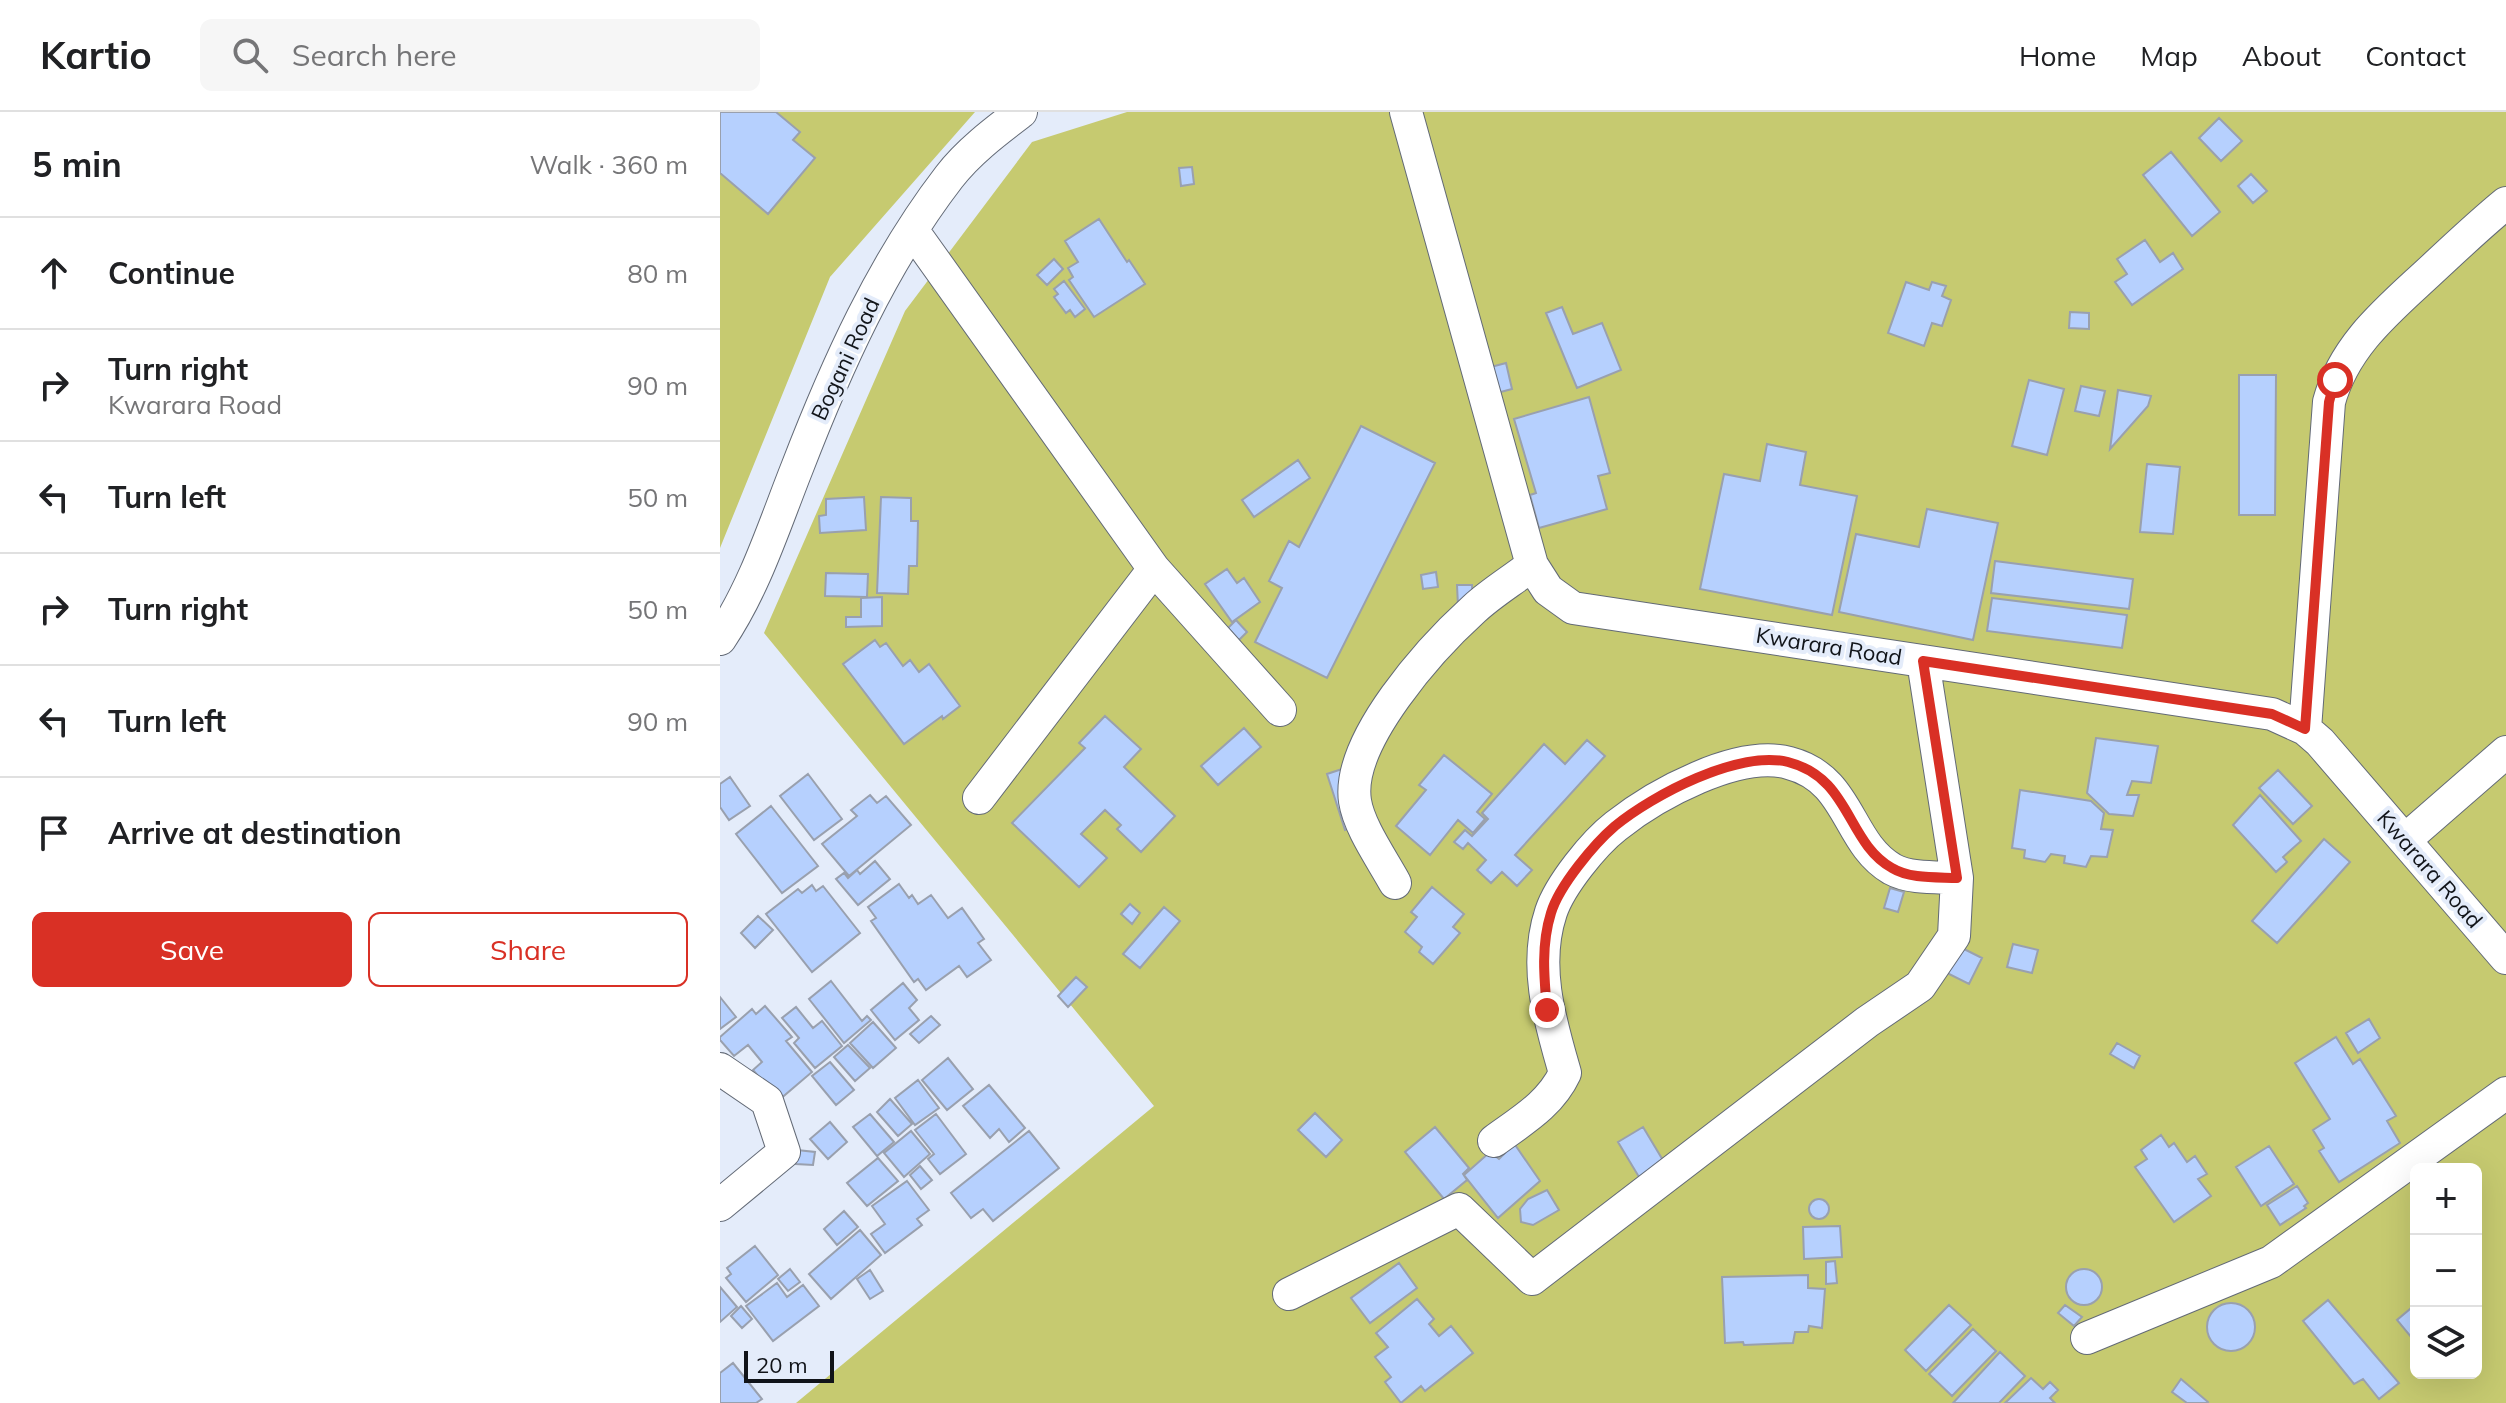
<!DOCTYPE html>
<meta charset="utf-8">
<style>
:root{--surface:#fff;--page:#f6f6f6;--text:#202124;--muted:#757577;--line:#e0e0e0;--accent:#d93025}
body{margin:0;font-family:Mulish,sans-serif;background:var(--page);color:var(--text)}
.controls{position:absolute;right:24px;bottom:24px;display:grid;overflow:hidden;border-radius:12px;box-shadow:0 8px 32px #0002}
.controls button{width:72px;height:72px;display:grid;place-items:center;padding:0;border:0;border-bottom:2px solid var(--line);background:var(--surface);color:var(--text);font:40px sans-serif}
.scale{position:absolute;left:24px;bottom:20px;width:90px;box-sizing:border-box;padding-left:8px;border:4px solid #111419;border-top:0;font-size:22px;line-height:28px;white-space:nowrap;color:#111419;-webkit-text-stroke:6px #e4ecfa;paint-order:stroke}
.stop{position:absolute;width:24px;height:24px;margin:-18px;border:6px solid #d93025;border-radius:50%;background:#fff}
.stop.end{background:#d93025;border-color:#fff;box-shadow:0 2px 8px #0008}
.list{margin:0;padding:0;list-style:none}
h2{display:flex;justify-content:space-between;align-items:center;height:104px;margin:0;padding:0 32px;font-size:34px}
h2 small{font-size:26px;font-weight:400;color:var(--muted)}
.list li{display:grid;grid-template-columns:52px 1fr auto;gap:24px;align-items:center;box-sizing:border-box;height:112px;padding:0 32px;border-top:2px solid var(--line)}
.list b{display:block;font-size:30px;white-space:nowrap}
.list p{margin:0;font-size:26px;white-space:nowrap;color:var(--muted)}
.list em{font-size:26px;font-style:normal;color:var(--muted)}
.actions{display:flex;gap:16px;padding:24px 32px}
.actions a{flex:1;padding:18px 0;border:2px solid var(--accent);border-radius:12px;text-align:center;font-size:28px;color:var(--accent)}
.actions .main{background:var(--accent);color:#fff}
.icon{flex:none;width:44px;height:44px;fill:none;stroke:currentColor;stroke-width:2;stroke-linecap:round;stroke-linejoin:round}
.map{position:relative;flex:none;width:1786px;height:1291px;overflow:hidden}
header{display:flex;align-items:center;gap:48px;box-sizing:border-box;height:112px;padding:0 40px;background:var(--surface);border-bottom:2px solid var(--line)}
header strong{font-size:38px}
nav{display:flex;gap:44px;margin-inline-start:auto;font-size:28px}
.search{width:560px;height:72px;background:var(--page);display:flex;align-items:center;gap:20px;box-sizing:border-box;padding:0 28px;border-radius:12px;color:var(--muted);font-size:30px}
main{display:flex}
aside{flex:1;background:var(--surface)}
.map>svg:first-child{display:block}
</style>
<header>
<strong>Kartio</strong>
<div class="search"><svg class="icon" aria-label="search" viewBox="0 0 24 24"><circle cx="10" cy="10" r="6"/><path d="M15 15l6 6"/></svg>Search here</div>
<nav><a>Home</a><a>Map</a><a>About</a><a>Contact</a></nav>
</header>
<main>
<aside>
<h2>5 min<small>Walk · 360 m</small></h2>
<ul class="list">
<li><svg class="icon" aria-label="ahead" viewBox="0 0 24 24"><path d="M12 20V5M6 11l6-6 6 6"/></svg><div><b>Continue</b></div><em>80 m</em></li>
<li><svg class="icon" aria-label="right" viewBox="0 0 24 24"><path d="M7 20v-9h11M14 6l5 5-5 5"/></svg><div><b>Turn right</b><p>Kwarara Road</p></div><em>90 m</em></li>
<li><svg class="icon" aria-label="left" viewBox="0 0 24 24"><path d="M17 20v-9H6M10 6l-5 5 5 5"/></svg><div><b>Turn left</b></div><em>50 m</em></li>
<li><svg class="icon" aria-label="right" viewBox="0 0 24 24"><path d="M7 20v-9h11M14 6l5 5-5 5"/></svg><div><b>Turn right</b></div><em>50 m</em></li>
<li><svg class="icon" aria-label="left" viewBox="0 0 24 24"><path d="M17 20v-9H6M10 6l-5 5 5 5"/></svg><div><b>Turn left</b></div><em>90 m</em></li>
<li><svg class="icon" aria-label="arrive" viewBox="0 0 24 24"><path d="M6 21V4h12l-3 4 3 4H6"/></svg><div><b>Arrive at destination</b></div></li>
</ul>
<div class="actions"><a class="main">Save</a><a>Share</a></div>
</aside>
<div class="map">
<svg width="1786" height="1291" viewBox="0 0 1786 1291">
<rect width="100%" height="100%" fill="#e4ecfa"/>
<!-- green -->
<path fill="#c6ca70" fill-rule="evenodd" d="M0,0H255L110,165L0,436Z
M407,0H1786V1291H76L434,994L44,521L185,199L312,30ZM1696,1057H1756V1261H1696Z"/>
<!-- building -->
<path fill="#b6d0fe" stroke="#99a0ae" stroke-width="2" d="M0,0H56L80,20L73,28L95,46L48,102L0,61Z
M1499,6L1522,29L1501,49L1479,26Z
M1451,40L1500,100L1472,124L1423,63Z
M472,55L474,72L461,74L459,56Z
M1531,62L1547,79L1533,91L1518,74Z
M379,107L407,150L409,148L425,172L374,205L349,168L353,165L348,156L358,150L345,129Z
M1425,128L1440,150L1453,141L1463,157L1412,193L1395,170L1407,162L1397,147Z
M334,147L343,157L327,173L317,163Z
M344,169L365,197L355,205L350,198L346,201L334,185L338,182L334,177Z
M1186,170L1209,178L1212,170L1226,174L1222,184L1231,188L1222,214L1212,211L1204,234L1168,221Z
M842,195L853,222L882,211L901,258L857,276L826,201Z
M1350,200L1369,201V217L1349,216Z
M786,251L792,277L773,282L767,256Z
M1519,263H1556L1555,403H1519Z
M1309,268L1344,277L1327,343L1292,334Z
M1361,274L1385,279L1379,304L1355,299Z
M1398,278L1431,284L1428,294L1390,337Z
M869,285L890,361L878,364L887,397L819,416L810,383L816,381L794,307Z
M641,314L715,351L607,566L535,530L562,476L549,469L569,429L579,435Z
M1047,332L1086,340L1080,373L1137,384L1112,503L980,477L1004,362L1040,369Z
M578,348L590,366L534,405L522,388Z
M1427,352L1460,355L1453,422L1420,420Z
M144,385L146,418L100,421L99,404L106,403V387Z
M161,385L191,386V409H198L197,454H189L188,482L157,481Z
M1207,397L1278,411L1253,528L1119,500L1136,422L1199,435Z
M1275,449L1413,467L1409,497L1271,481Z
M507,457L517,471L524,466L540,490L512,510L485,472Z
M716,460L718,475L703,477L701,463Z
M106,461L148,462L147,485L105,484Z
M737,473H752L753,493L738,494Z
M162,485V514L126,515V505H141V486Z
M1272,486L1407,503L1402,536L1267,519Z
M516,508L527,520L519,528L508,516Z
M155,528L160,535L166,531L183,554L190,548L199,560L209,552L240,594L223,607L222,604L184,632L123,552Z
M385,604L421,637L404,655L455,704L421,740L397,717L401,713L385,698L361,722L387,746L359,775L292,711L365,636L359,631Z
M524,616L541,635L498,673L481,654Z
M1376,626L1438,634L1431,671L1412,669L1407,683H1419L1413,704L1389,702L1367,681Z
M867,628L885,644L795,743L812,758L797,774L782,760L771,771L757,758L766,748L748,731L743,737L734,730L745,718L752,724L768,707L762,701L824,632L845,652Z
M724,643L772,682L757,700L765,707L753,721L738,708L710,743L676,714L706,678L699,673Z
M622,657L640,713L625,718L607,662Z
M1558,658L1592,694L1573,712L1539,676Z
M88,662L122,707L94,728L60,684Z
M10,665L30,694L9,708L0,695V672Z
M1300,678L1371,689L1384,701L1381,717L1393,718L1387,745L1371,744L1366,755L1344,751L1345,744L1331,742L1325,750L1304,746L1305,738L1292,736Z
M150,683L157,691L166,684L191,713L129,764L102,732L137,704L131,698Z
M1540,683L1581,729L1563,745L1567,750L1556,760L1513,713Z
M51,694L98,754L62,781L16,722Z
M1604,727L1630,750L1557,831L1532,809Z
M155,749L170,767L138,793L116,767L124,761L128,766L137,758L140,762Z
M179,772L189,786L192,783L198,792L211,783L228,806L242,796L264,827L258,831L271,848L247,865L239,854L206,878L198,867L194,870L151,809L156,806L148,795Z
M92,773L96,779L103,774L140,821L92,860L46,802L78,777L82,781Z
M712,775L744,802L733,815L740,821L713,852L699,840L702,835L685,820L697,805L691,800Z
M1170,776L1184,780L1178,800L1164,796Z
M410,792L420,801L412,812L401,802Z
M444,795L460,809L420,856L403,842Z
M38,804L53,818L35,836L21,821Z
M1234,832L1262,846L1249,872L1221,858Z
M1293,832L1318,838L1312,861L1287,855Z
M356,865L367,875L348,895L338,884Z
M111,869L142,909L147,904L151,908L124,931L89,887Z
M183,871L197,888L189,896L199,908L175,928L151,898Z
M0,885L16,905L0,917Z
M45,894L72,925L66,929L92,960L59,988L33,958L42,950L28,933L14,944L0,928V925L32,897L36,902Z
M76,895L93,916L102,909L122,934L95,956L74,931L79,926L62,906Z
M211,904L220,913L199,931L190,922Z
M1649,907L1660,926L1638,941L1626,921Z
M153,910L176,936L153,956L130,931Z
M1616,925L1633,952L1640,947L1676,1004L1667,1009L1680,1031L1619,1070L1599,1039L1604,1036L1593,1018L1610,1007L1575,951Z
M1397,931L1420,944L1414,956L1390,942Z
M128,933L150,956L135,969L114,945Z
M228,946L253,977L227,998L202,968Z
M110,950L134,978L116,993L92,964Z
M198,968L219,996L195,1013L175,986Z
M269,973L305,1016L289,1030L279,1017L270,1026L243,994Z
M170,987L192,1012L178,1024L157,1000Z
M595,1001L622,1028L606,1045L578,1018Z
M150,1002L174,1030L157,1044L133,1015Z
M216,1002L246,1042L220,1062L208,1047L214,1042L195,1018Z
M110,1010L127,1030L108,1047L90,1027Z
M715,1015L749,1056L743,1062L747,1068L724,1087L685,1040Z
M923,1015L947,1055L922,1070L898,1030Z
M191,1019L210,1042L184,1065L164,1041Z
M309,1019L339,1056L273,1109L263,1097L251,1106L231,1081Z
M1441,1023L1449,1035L1454,1031L1467,1050L1475,1044L1487,1062L1478,1067L1491,1084L1454,1110L1415,1055L1427,1047L1421,1038Z
M789,1024L820,1069L778,1106L744,1063L770,1040L779,1047L785,1041L778,1035Z
M1549,1034L1574,1072L1541,1094L1516,1055Z
M77,1038L95,1040L93,1053L76,1052Z
M158,1046L178,1069L147,1094L127,1071Z
M200,1054L212,1068L201,1077L190,1063Z
M187,1069L209,1098L197,1107L202,1113L165,1141L151,1122L165,1112L152,1094Z
M1577,1074L1588,1091L1584,1094L1586,1096L1560,1113L1547,1093Z
M827,1078L839,1098L813,1113L801,1110L800,1097L808,1087Z
M1089 1097a10 10 0 1 1 20 0a10 10 0 1 1-20 0Z
M124,1099L138,1115L117,1133L104,1117Z
M1120,1114L1122,1145L1084,1147L1083,1115Z
M140,1118L161,1143L111,1187L89,1162Z
M35,1134L58,1163L26,1190L6,1166L11,1162L7,1156Z
M1115,1149L1117,1171L1106,1172V1150Z
M679,1151L697,1176L650,1211L631,1186Z
M1346 1175a18 18 0 1 1 36 0a18 18 0 1 1-36 0Z
M70,1157L80,1170L68,1179L58,1167Z
M150,1158L163,1179L150,1187L137,1167Z
M1088,1163V1176L1105,1177L1102,1216L1089,1214L1088,1220H1075L1073,1231L1024,1233L1023,1230L1005,1231L1002,1165Z
M57,1171L67,1185L83,1173L99,1194L53,1229L26,1194Z
M0,1175L17,1195L0,1210Z
M697,1187L714,1207L709,1212L719,1224L731,1214L753,1241L705,1279L701,1274L681,1291L665,1270L671,1265L655,1245L668,1235L656,1221Z
M1608,1188L1679,1271L1659,1287L1643,1267L1634,1272L1583,1209Z
M1487 1215a24 24 0 1 1 48 0a24 24 0 1 1-48 0Z
M1696,1192V1231L1677,1208Z
M1229,1193L1251,1213L1206,1259L1185,1238Z
M1345,1193L1362,1205L1354,1214L1338,1201Z
M21,1194L32,1207L22,1216L11,1204Z
M1253,1217L1276,1239L1232,1284L1209,1262Z
M1280,1240L1305,1264L1279,1291H1233Z
M13,1251L42,1287L36,1291H0V1261Z
M1311,1266L1323,1277L1330,1270L1338,1278L1330,1286L1335,1291H1285Z
M1461,1267L1488,1290L1487,1291H1467L1452,1280Z"/>
<g fill="none" stroke-linecap="round" stroke-linejoin="round">
<defs>
<path id="minor" d="M686,0L812,453L828,478L853,496L1552,602L1585,617L1600,630L1786,846
M193,119L434,457L560,598
M0,527C35,475 54,414 77,356C116,255 162,152 229,65C248,40 276,19 301,0
M1585,617L1609,290C1624,234 1667,199 1708,161C1734,137 1759,113 1786,91
M259,686L434,457
M1685,728L1786,640
M675,771C662,747 639,715 635,689C626,629 712,535 754,497C771,481 793,468 812,453
M0,957L47,989L64,1040L0,1093
M774,1029C801,1009 830,993 845,961C830,909 813,854 831,800C840,773 874,731 896,714C935,683 1018,637 1069,651C1131,667 1126,730 1172,757C1190,767 1217,765 1237,766
M569,1182L739,1097L812,1167L1147,910L1200,874L1234,824L1237,766L1203,549
M1367,1226L1551,1150L1786,981"/>
</defs>
<!-- minor casing -->
<use href="#minor" stroke="#636a76" stroke-width="34"/>
<!-- minor -->
<use href="#minor" stroke="#fff" stroke-width="32"/>
</g>
<g fill="none" stroke-linecap="round" stroke-linejoin="round">
<!-- route -->
<path stroke="#d93025" stroke-width="10" d="M827,898C824,865 821,833 831,801C839,774 874,732 895,714C933,683 1018,638 1068,650C1131,666 1126,730 1172,756C1190,767 1217,765 1237,766L1203,549L1552,602L1585,617L1609,290L1615,268"/>
</g>
<g text-anchor="middle" stroke-width="8" stroke-linejoin="round" paint-order="stroke">
<!-- street labels -->
<g font-size="22" fill="#111419" stroke="#e4ecfa">
<text transform="translate(125 247) rotate(-65)" y="8">Bogani Road</text>
<text transform="translate(1109 534) rotate(9)" y="8">Kwarara Road</text>
<text transform="translate(1710 757) rotate(49)" y="8">Kwarara Road</text>
</g>
</g>
</svg>
<div class="controls">
<button>+</button>
<button>−</button>
<button><svg class="icon" aria-label="layers" viewBox="0 0 24 24"><path d="M12 4l9 5-9 5-9-5zM3 14l9 5 9-5"/></svg></button>
</div>
<div class="scale">20 m</div>
<div class="stop" style="left:1615px;top:268px"></div>
<div class="stop end" style="left:827px;top:898px"></div>
</div>
</main>
